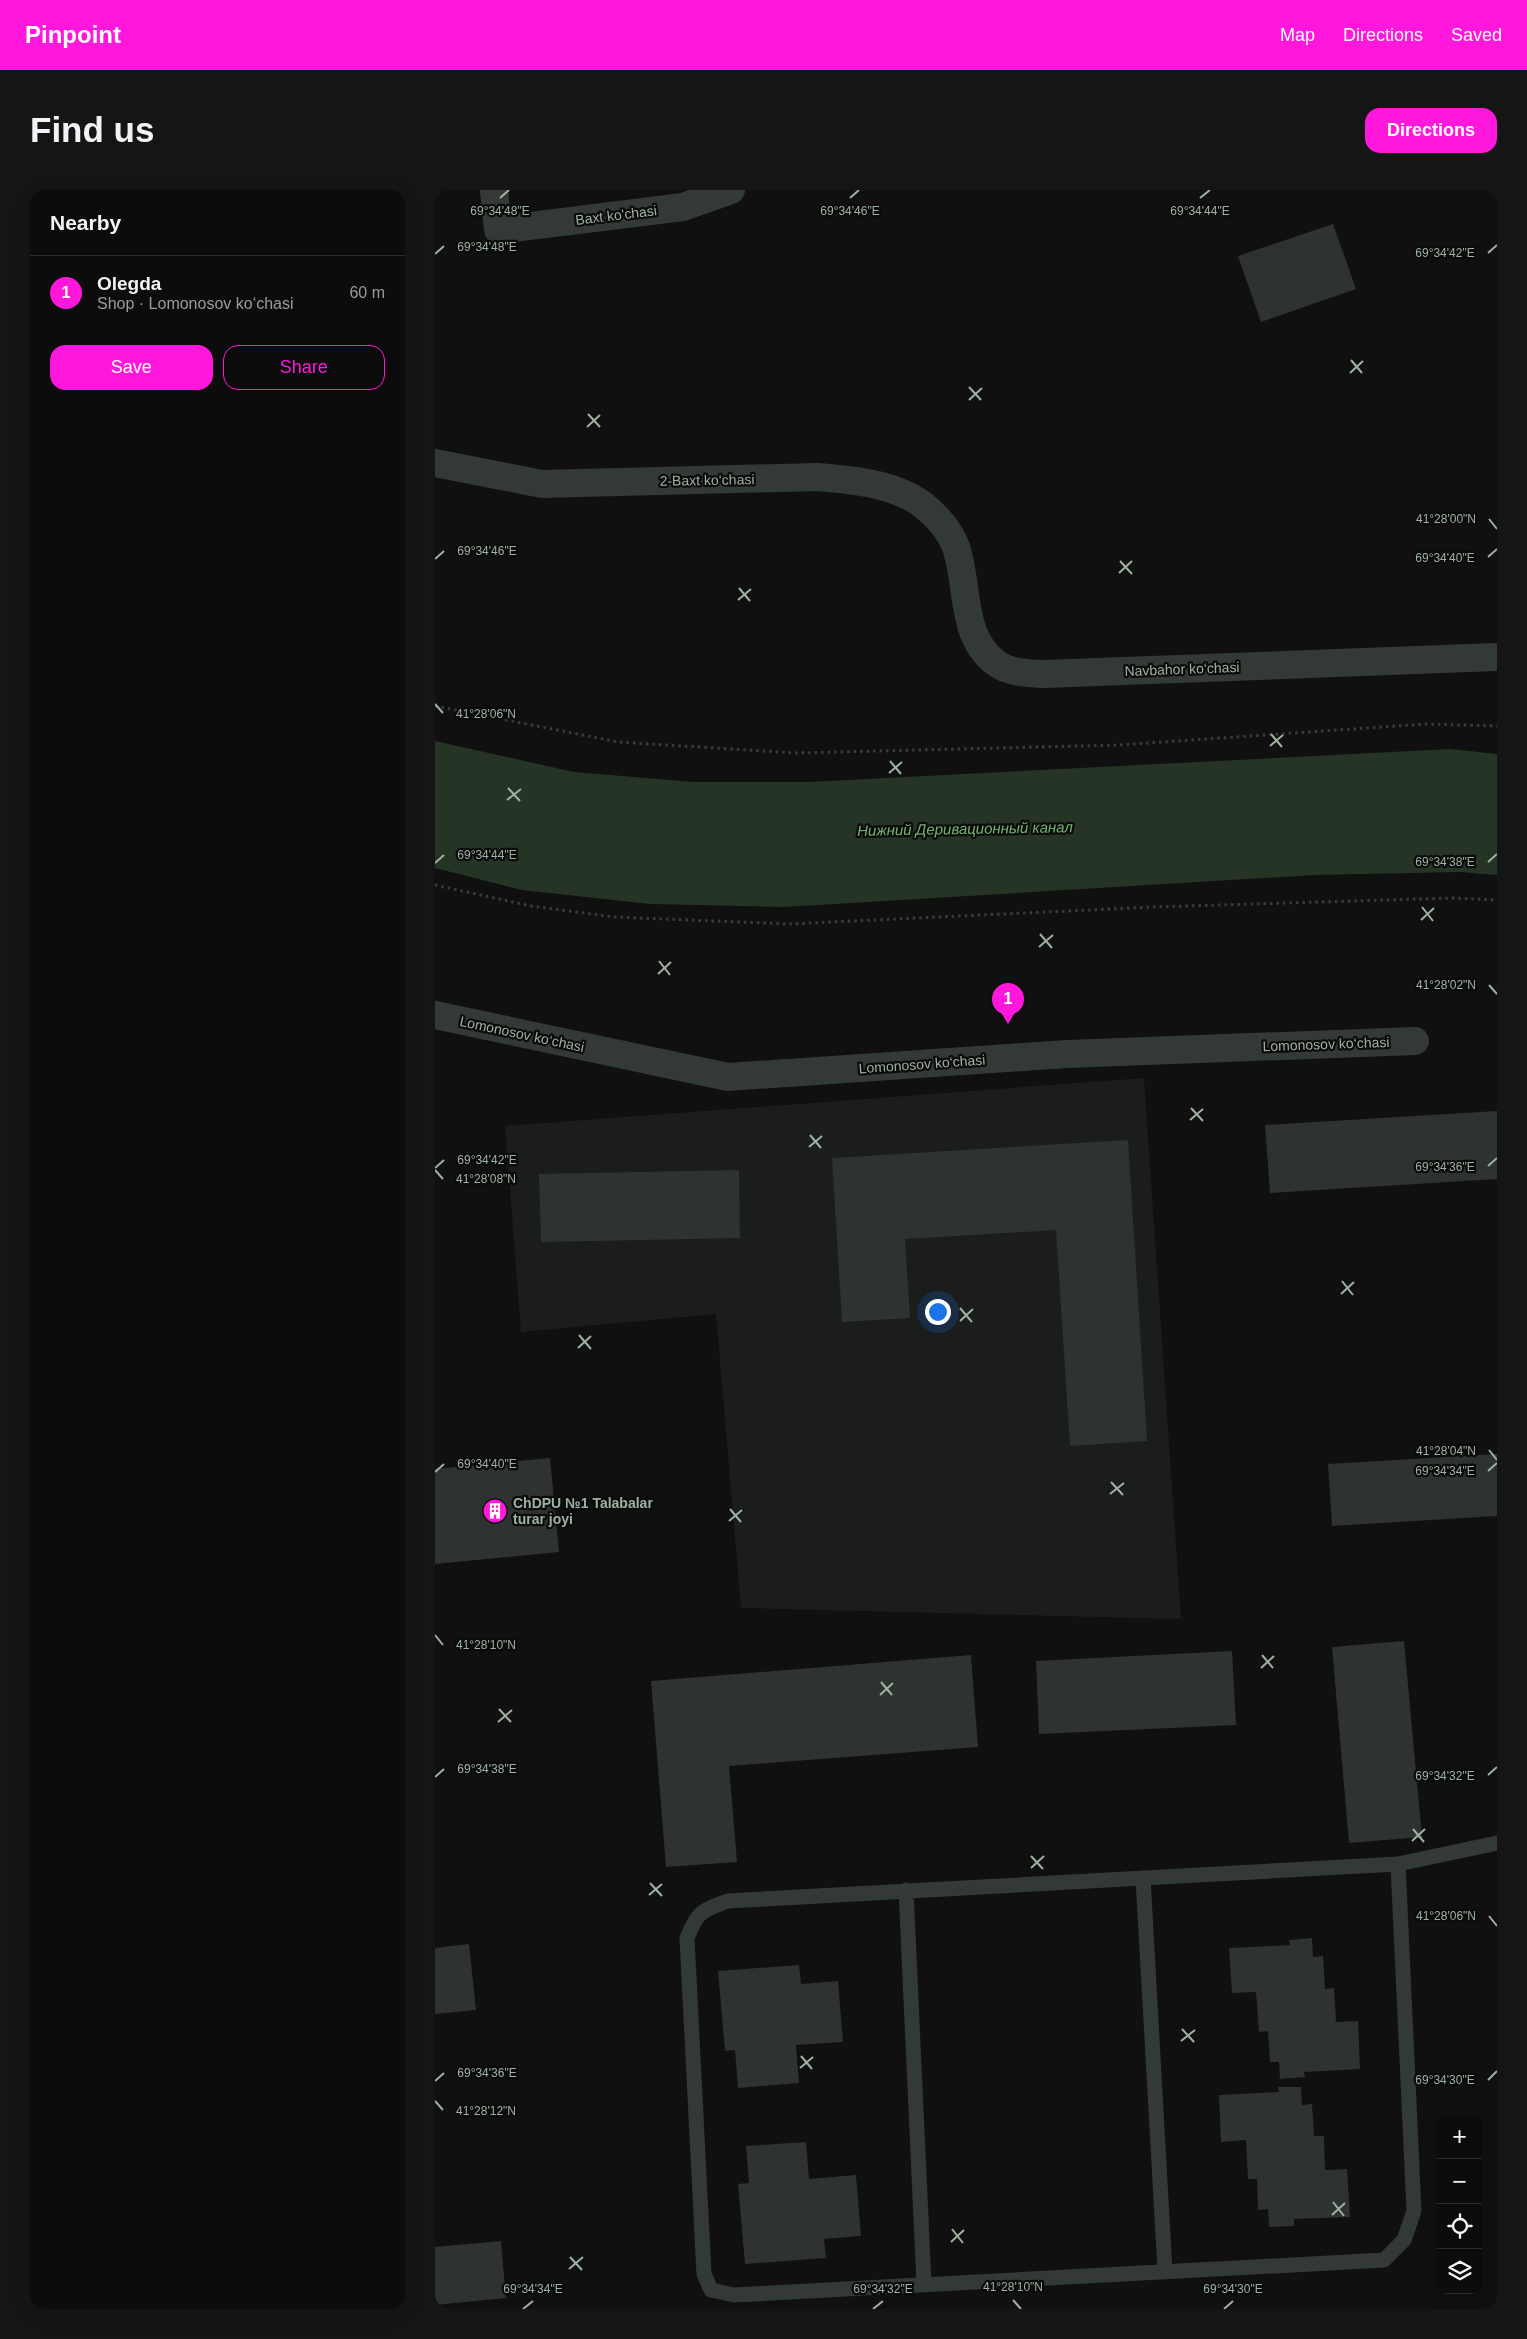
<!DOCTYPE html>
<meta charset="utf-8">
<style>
:root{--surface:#0b0c0b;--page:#141514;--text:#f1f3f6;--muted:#9a9b9d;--line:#2b2c2c;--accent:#ff18dc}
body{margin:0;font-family:Helvetica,sans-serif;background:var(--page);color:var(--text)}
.controls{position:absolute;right:15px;bottom:15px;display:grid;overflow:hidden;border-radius:10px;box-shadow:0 5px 20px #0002}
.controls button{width:45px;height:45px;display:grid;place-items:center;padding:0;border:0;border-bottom:1px solid var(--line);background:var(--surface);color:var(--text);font:25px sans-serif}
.you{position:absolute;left:502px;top:1121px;width:18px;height:18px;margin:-12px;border:4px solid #fff;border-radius:50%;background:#1a73e8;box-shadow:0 0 0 8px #1a73e833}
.badge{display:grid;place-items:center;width:32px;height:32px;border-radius:50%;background:var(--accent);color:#fff;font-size:16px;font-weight:700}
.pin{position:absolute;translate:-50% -41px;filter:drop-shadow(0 1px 2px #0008)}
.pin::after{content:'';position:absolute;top:26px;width:18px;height:15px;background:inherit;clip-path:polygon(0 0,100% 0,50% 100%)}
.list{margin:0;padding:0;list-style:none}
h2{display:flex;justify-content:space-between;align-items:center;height:65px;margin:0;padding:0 20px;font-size:21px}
h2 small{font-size:16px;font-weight:400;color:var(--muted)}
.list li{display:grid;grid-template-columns:32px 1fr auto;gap:15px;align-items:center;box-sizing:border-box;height:75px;padding:0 20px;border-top:1px solid var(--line)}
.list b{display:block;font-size:19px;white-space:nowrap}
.list p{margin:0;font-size:16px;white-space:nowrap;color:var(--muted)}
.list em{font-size:16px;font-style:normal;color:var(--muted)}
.actions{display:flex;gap:10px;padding:15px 20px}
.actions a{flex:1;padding:11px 0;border:1px solid var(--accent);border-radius:15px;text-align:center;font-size:18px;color:var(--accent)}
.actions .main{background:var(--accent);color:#fff}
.icon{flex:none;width:28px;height:28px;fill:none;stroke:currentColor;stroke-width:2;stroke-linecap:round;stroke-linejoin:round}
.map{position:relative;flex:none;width:1062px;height:2119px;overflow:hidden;border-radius:15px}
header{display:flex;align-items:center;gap:30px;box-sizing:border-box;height:70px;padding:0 25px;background:var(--accent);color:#fff}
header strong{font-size:24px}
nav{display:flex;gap:28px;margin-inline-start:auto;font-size:18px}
.intro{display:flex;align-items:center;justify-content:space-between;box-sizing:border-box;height:120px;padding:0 30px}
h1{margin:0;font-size:35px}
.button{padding:12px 22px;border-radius:15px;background:var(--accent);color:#fff;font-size:18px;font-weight:700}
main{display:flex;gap:30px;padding:0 30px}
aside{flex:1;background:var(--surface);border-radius:15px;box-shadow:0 5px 20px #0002}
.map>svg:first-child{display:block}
</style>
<header>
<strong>Pinpoint</strong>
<nav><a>Map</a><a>Directions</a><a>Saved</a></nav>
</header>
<div class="intro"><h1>Find us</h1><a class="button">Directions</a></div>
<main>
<aside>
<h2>Nearby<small></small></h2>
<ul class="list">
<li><span class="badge">1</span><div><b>Olegda</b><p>Shop · Lomonosov ko‘chasi</p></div><em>60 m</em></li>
</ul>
<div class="actions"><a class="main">Save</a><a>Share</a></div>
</aside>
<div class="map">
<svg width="1062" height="2119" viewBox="0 0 1062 2119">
<rect width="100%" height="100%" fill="#0f100f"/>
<!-- built -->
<path fill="#1a1d1c" d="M709,888L746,1429L306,1418L281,1124L86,1142L70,936Z"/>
<!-- water -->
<path fill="#263425" d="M0,551L139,582L259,592H374L1015,559L1062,564V685L1025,682L880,685L349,717L215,714L87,700L0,678Z"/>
<!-- building -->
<path fill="#2e3230" d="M898,34L921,99L826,132L803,66Z
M1062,921V989L835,1003L830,935Z
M693,950L712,1251L635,1256L621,1040L470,1049L475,1128L407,1132L397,968Z
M304,980L305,1048L106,1052L104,984Z
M1062,1264V1326L897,1336L893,1274Z
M115,1268L124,1362L0,1374V1279Z
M969,1451L987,1647L914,1653L897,1457Z
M797,1461L801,1535L604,1544L601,1471Z
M536,1465L543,1557L294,1576L302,1672L231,1677L216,1491Z
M877,1748L878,1767L888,1766L890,1799L899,1798L901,1832L923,1831L925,1879L869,1882L870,1887L845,1889L844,1872H835L833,1841L824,1842L821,1802L797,1803L794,1758L855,1755L854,1750Z
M34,1754L41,1820L0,1824V1758Z
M364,1775L366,1794L403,1791L408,1852L361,1855L364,1893L303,1898L300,1860L290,1861L283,1781Z
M843,1897H866L867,1915L877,1914L879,1946H889L890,1980L912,1979L915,2027L859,2029V2036L834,2037L833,2019L823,2020L822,1989H813L811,1950L786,1952L784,1905L844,1902Z
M371,1952L374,1989L421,1985L426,2046L389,2049L391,2068L310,2074L303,1994L314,1993L311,1956Z
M66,2051L71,2108L0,2115V2057Z"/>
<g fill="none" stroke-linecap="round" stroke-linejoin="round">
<!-- path -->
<path stroke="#373e39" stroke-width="3" stroke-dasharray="2.5 4" stroke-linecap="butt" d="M0,516L183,552L361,563L684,555L990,534L1062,536
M0,695L96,716L179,727L354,734L719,717L1017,708L1062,710"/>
<!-- lane -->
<path stroke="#333a36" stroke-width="15" d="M963,1674L979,2021L969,2050L949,2070L299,2105L276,2100L269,2084L252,1748C263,1721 266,1721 293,1711L963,1674L1062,1653
M708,1688L730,2081
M471,1700L489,2094"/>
<!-- street -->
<path stroke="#333a36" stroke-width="28" d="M59,0L63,40L248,17L296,0
M0,273L107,294L382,287C417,290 459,293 488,315C501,325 515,341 521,357C534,395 525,447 561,473C574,483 593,483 609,484L1062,467
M0,825L293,887L632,864L980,851"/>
</g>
<!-- ticks -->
<path fill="none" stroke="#9eb2a2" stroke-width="2" d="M65,8L74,0M415,8L424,0M765,8L775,0M1053,63L1062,55M0,64L9,56M916,170L927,183M915,183L928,171M534,197L546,210M534,210L547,198M153,224L165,237M152,237L165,225M1054,329L1062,339M1053,367L1062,359M0,369L9,361M685,371L697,384M684,383L697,371M304,398L315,411M303,410L316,399M0,514L8,523M836,544L847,557M835,556L848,545M455,571L466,584M454,583L467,572M73,598L85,611M72,610L86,599M1053,672L1062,664M0,673L9,665M987,717L998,731M986,730L999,718M605,744L617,758M604,757L618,745M224,771L235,785M223,784L236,772M1054,795L1062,804M756,918L768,931M755,930L768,919M375,945L386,958M374,957L387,946M1053,976L1062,968M0,978L9,970M0,980L8,989M907,1091L918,1105M906,1104L919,1092M525,1118L537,1132M525,1131L538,1119M144,1145L156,1159M143,1158L156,1146M1054,1260L1062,1270M1053,1281L1062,1273M0,1282L9,1274M676,1292L688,1305M675,1304L689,1293M295,1319L306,1332M294,1331L307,1320M0,1445L8,1455M827,1465L838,1478M826,1478L839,1466M446,1492L457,1505M445,1505L458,1493M64,1519L76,1532M63,1532L77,1520M1053,1585L1062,1577M0,1587L9,1579M978,1639L989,1652M977,1651L990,1639M596,1666L608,1679M596,1678L609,1666M215,1693L227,1706M214,1705L227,1694M1054,1726L1062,1736M747,1839L759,1852M746,1851L760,1840M366,1866L377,1879M365,1878L378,1867M1053,1890L1062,1881M0,1891L9,1883M0,1911L8,1920M898,2012L909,2026M897,2025L910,2013M517,2039L528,2053M516,2052L529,2040M135,2067L147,2080M134,2079L148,2067M578,2110L586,2119M88,2119L98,2111M438,2119L448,2111M789,2119L798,2111"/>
<!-- icons -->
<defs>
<symbol id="building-disc" viewBox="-11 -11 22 22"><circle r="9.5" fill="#ff18dc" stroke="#0a0b0a"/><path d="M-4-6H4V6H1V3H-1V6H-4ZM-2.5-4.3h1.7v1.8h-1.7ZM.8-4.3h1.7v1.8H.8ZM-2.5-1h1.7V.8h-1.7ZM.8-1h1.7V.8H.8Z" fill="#fff"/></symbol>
</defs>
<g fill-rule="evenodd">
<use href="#building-disc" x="46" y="1307" width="28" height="28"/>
</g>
<g text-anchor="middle" stroke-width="4.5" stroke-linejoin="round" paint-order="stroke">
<!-- street labels -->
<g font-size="14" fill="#9eb2a2" stroke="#0a0b0a">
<text transform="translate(181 25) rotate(-7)" y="5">Baxt ko'chasi</text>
<text transform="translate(272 290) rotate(-1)" y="5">2-Baxt ko‘chasi</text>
<text transform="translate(747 479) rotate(-2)" y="5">Navbahor ko‘chasi</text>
<text transform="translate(87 844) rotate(12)" y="5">Lomonosov ko‘chasi</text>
<text transform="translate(891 854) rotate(-2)" y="5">Lomonosov ko‘chasi</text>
<text transform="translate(487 874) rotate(-4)" y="5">Lomonosov ko‘chasi</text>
</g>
<!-- poi labels -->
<g font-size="14" font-weight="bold" fill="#9eb2a2" stroke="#0a0b0a" text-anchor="start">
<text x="78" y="1318">ChDPU №1 Talabalar<tspan x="78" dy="16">turar joyi</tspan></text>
</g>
<!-- water labels -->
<g font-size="15" font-style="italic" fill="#74b271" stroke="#0a0b0a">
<text transform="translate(530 639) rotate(-1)" y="5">Нижний Деривационный канал</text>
</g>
</g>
<g font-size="12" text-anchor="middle" fill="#9eb2a2" stroke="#0a0b0a" stroke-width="4.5" stroke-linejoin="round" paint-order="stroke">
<text x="65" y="25">69°34'48"E</text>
<text x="415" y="25">69°34'46"E</text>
<text x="765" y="25">69°34'44"E</text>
<text x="52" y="61">69°34'48"E</text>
<text x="1010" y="67">69°34'42"E</text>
<text x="1011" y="333">41°28'00"N</text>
<text x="52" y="365">69°34'46"E</text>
<text x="1010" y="372">69°34'40"E</text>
<text x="51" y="528">41°28'06"N</text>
<text x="52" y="669">69°34'44"E</text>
<text x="1010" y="676">69°34'38"E</text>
<text x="1011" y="799">41°28'02"N</text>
<text x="52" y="974">69°34'42"E</text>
<text x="1010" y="981">69°34'36"E</text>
<text x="51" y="993">41°28'08"N</text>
<text x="1011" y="1265">41°28'04"N</text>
<text x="52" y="1278">69°34'40"E</text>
<text x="1010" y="1285">69°34'34"E</text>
<text x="51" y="1459">41°28'10"N</text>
<text x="52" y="1583">69°34'38"E</text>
<text x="1010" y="1590">69°34'32"E</text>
<text x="1011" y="1730">41°28'06"N</text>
<text x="52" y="1887">69°34'36"E</text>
<text x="1010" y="1894">69°34'30"E</text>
<text x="51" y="1925">41°28'12"N</text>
<text x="578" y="2101">41°28'10"N</text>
<text x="98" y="2103">69°34'34"E</text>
<text x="448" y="2103">69°34'32"E</text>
<text x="798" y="2103">69°34'30"E</text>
</g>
</svg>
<div class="controls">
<button>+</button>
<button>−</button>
<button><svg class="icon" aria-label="locate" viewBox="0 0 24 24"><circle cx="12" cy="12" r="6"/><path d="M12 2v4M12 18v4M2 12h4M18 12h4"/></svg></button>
<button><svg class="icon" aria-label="layers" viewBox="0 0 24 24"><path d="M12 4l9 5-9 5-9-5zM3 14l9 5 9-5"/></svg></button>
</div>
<div class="you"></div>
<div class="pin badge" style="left:573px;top:834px">1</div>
</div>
</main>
